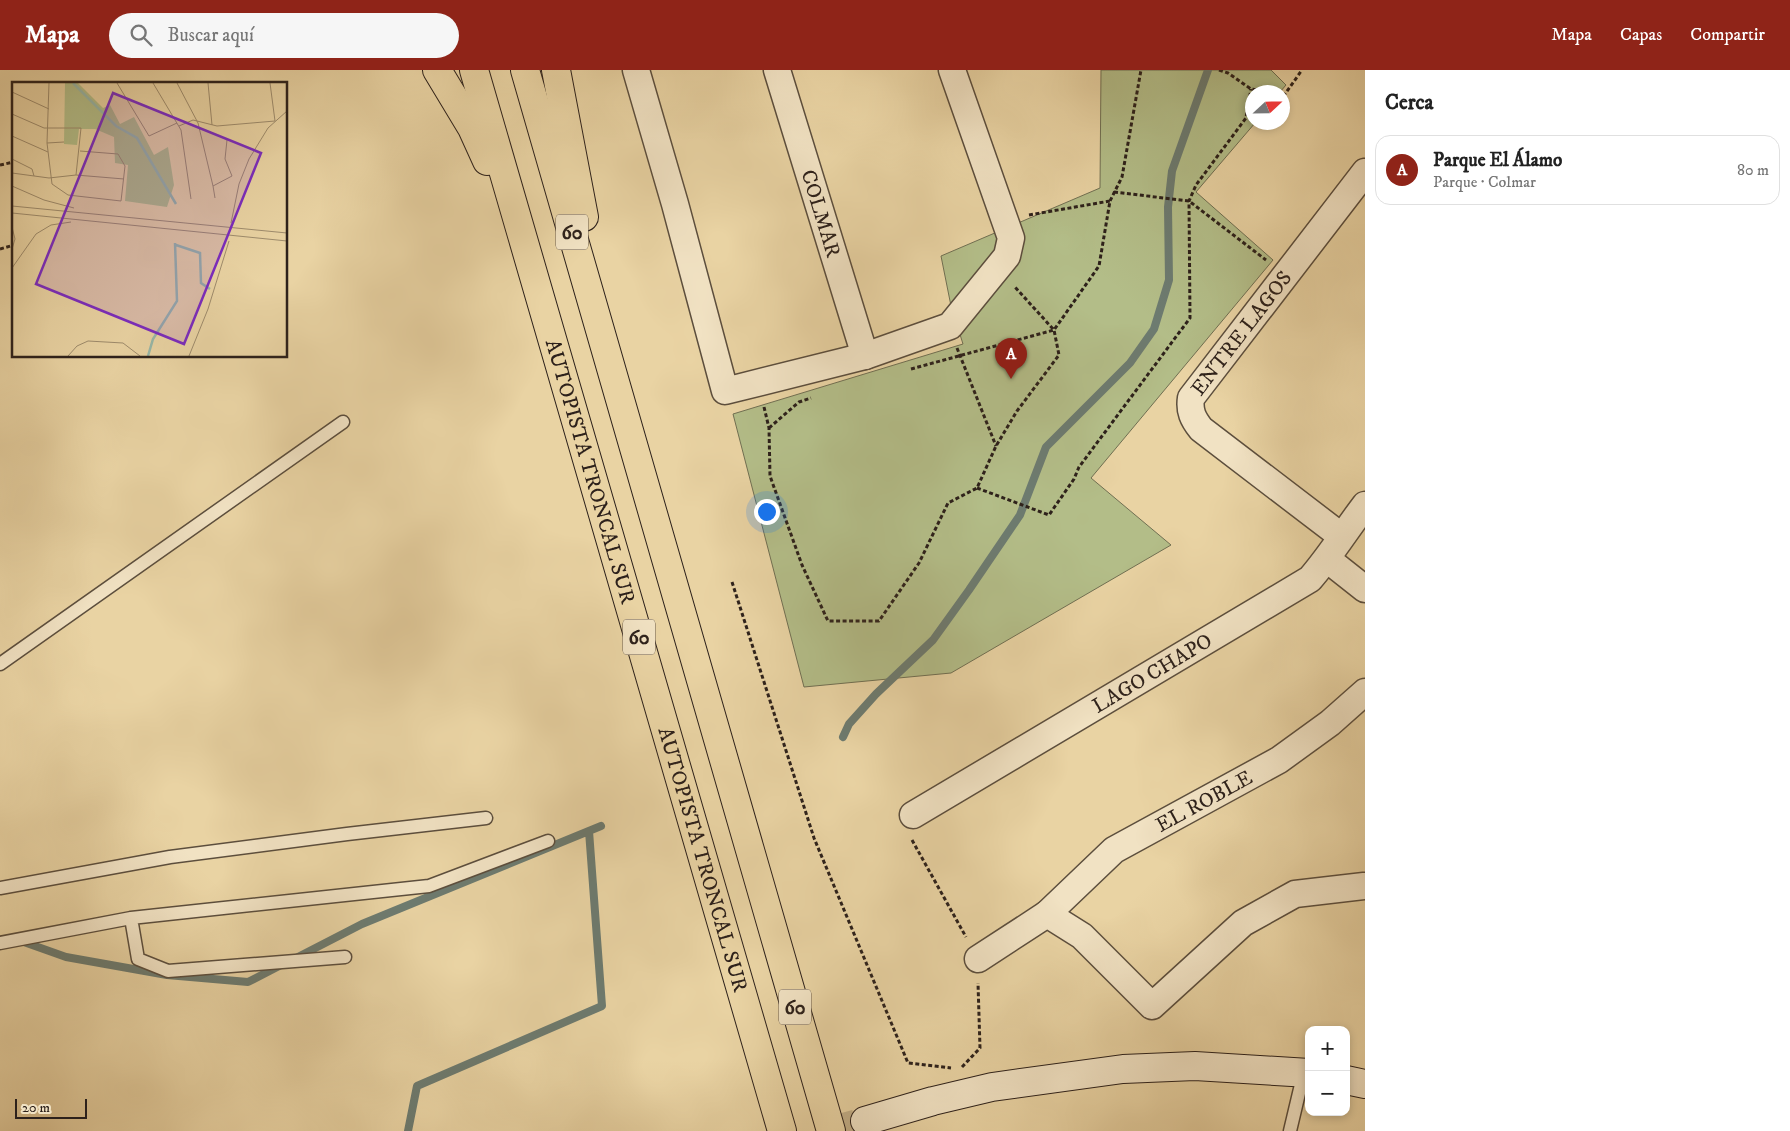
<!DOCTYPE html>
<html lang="es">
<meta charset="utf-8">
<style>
:root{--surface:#fff;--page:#f6f6f6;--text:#222;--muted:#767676;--line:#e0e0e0;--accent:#8f2418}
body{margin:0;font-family:"IM FELL DW Pica",serif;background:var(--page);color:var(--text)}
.controls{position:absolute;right:15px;bottom:15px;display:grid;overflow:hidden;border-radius:10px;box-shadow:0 2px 8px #0003}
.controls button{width:45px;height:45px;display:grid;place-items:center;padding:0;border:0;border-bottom:1px solid var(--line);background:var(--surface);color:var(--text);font:25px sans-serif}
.compass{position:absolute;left:1245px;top:15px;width:45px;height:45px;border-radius:50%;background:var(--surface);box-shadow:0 2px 8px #0003;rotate:68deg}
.scale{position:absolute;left:15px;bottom:12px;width:72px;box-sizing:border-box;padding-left:5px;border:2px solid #2d211b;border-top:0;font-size:14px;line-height:18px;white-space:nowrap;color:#2d211b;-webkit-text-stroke:4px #f1e2c3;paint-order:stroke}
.you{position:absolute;left:766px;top:441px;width:18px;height:18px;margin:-12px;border:4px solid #fff;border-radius:50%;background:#1a73e8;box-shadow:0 0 0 8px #1a73e833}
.badge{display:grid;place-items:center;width:32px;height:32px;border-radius:50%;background:var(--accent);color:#fff;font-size:16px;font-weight:700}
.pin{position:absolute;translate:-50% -41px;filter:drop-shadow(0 1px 2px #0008)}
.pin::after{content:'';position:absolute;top:26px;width:18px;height:15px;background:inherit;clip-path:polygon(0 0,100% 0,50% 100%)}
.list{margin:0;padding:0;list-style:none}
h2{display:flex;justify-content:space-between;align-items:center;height:65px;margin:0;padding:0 20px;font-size:21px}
h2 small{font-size:16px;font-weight:400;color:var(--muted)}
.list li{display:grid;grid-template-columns:32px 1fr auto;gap:15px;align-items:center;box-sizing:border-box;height:70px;margin:0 10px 10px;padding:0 10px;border:1px solid var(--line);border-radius:15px}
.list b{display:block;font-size:19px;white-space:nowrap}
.list p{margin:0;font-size:16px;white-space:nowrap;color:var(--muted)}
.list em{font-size:16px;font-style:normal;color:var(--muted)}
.icon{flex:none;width:28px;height:28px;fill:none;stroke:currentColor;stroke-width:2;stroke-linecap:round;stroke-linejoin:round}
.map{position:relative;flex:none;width:1365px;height:1061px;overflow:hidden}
header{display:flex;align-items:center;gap:30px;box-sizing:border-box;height:70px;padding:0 25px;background:var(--accent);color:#fff}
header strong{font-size:24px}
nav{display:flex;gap:28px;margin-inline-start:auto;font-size:18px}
.search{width:350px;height:45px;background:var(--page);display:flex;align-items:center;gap:12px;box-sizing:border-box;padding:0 18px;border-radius:28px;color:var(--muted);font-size:19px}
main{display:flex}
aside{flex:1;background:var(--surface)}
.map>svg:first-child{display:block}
</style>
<header>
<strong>Mapa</strong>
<div class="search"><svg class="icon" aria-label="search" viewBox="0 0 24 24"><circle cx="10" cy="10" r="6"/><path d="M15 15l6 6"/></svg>Buscar aquí</div>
<nav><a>Mapa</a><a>Capas</a><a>Compartir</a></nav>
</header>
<main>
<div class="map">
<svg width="1365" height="1061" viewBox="0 0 1365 1061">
<rect width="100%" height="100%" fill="#e9d3a3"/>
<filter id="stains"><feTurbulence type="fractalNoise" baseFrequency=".004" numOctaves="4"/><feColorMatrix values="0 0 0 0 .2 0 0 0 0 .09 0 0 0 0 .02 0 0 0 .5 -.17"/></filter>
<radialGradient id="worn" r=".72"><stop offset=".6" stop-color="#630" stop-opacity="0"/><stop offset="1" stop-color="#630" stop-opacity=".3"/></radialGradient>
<!-- green -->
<path fill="#b3bd88" stroke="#706f52" d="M1101,0H1271L1286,15L1280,22H1252V52L1255,53L1196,122L1273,190L1091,408L1171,475L951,603L804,617L733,344L963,274L951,236L941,186L1100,118Z"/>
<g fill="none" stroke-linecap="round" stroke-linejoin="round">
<!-- stream -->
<path stroke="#6d7b70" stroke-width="8" d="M843,667L849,654L876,624L933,570L969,520L1020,445L1046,377L1130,293L1154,259L1169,210L1168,137L1172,101L1208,0
M21,871L66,887L167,905L248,912L283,894
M296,888L362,854L601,756
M408,1061L417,1016L602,936L589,761"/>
<!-- secondary-tunnel -->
<path stroke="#c3af88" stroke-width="28" stroke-dasharray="28 14" stroke-linecap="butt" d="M829,1061L865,1051"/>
<defs>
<path id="lane" d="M0,594L343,352
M0,818L170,787L347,764L486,748
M131,848L138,889L168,901L345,887
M0,873L131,848L429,816L548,771
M1290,1061L1304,1002"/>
<g id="street">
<path d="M636,0L675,134L725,321L865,286L950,256L1007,186L1011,168L952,0"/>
<path id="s1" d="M777,0L865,286"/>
<path id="s2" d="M1341,466L1201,359C1193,349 1189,341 1191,328L1365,102"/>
<path d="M1327,489L1365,519"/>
<path id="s3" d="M913,745L1310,509C1330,486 1346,460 1365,435"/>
<path id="s4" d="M1047,844L1114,780L1279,690L1330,653L1365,622"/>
<path d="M978,889L1047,844L1082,866L1152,936L1243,853L1295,824L1364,816"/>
</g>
<path id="secondary" d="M1346,1010L1365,1014
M865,1051L933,1031L992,1017L1123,999L1195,996L1309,1003"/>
<g id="highway">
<path d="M437,0L472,58L487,91"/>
<path id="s5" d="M474,0L782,1061"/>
<path d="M525,0L831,1061"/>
<path d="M556,0L584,147"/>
</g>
</defs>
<!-- lane casing -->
<use href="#lane" stroke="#5c4e3d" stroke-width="15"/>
<!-- street casing -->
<use href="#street" stroke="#5c4e3d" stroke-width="29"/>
<!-- secondary casing -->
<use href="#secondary" stroke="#2d211b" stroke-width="30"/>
<!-- highway casing -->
<use href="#highway" stroke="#2d211b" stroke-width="30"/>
<!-- path -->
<path stroke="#2d211b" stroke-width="3" stroke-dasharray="4 2.5" stroke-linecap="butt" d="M1219,0L1228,3L1251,19L1274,22
M1282,24H1285L1302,0
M0,95L14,92
M1114,122L1189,131L1266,190
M1029,145L1110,131
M0,179L14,175
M957,278L996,376
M911,299L1054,260L1099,196L1110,131L1122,107L1141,0
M764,337L769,358L770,406L802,495L828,551H879L919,493L948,433L977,418L996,376L1017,341L1059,285L1054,260L1014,216
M769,358L799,332L811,328
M977,418L1049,445L1074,409L1079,397L1190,248L1189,131L1196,115L1246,48L1251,19
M732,512L814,768L908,993L951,998
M912,770L966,867
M962,997L980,978L978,913"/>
<!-- lane -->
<use href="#lane" stroke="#f1e2c3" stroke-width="12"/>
<!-- street -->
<use href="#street" stroke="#f1e2c3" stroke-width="26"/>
<!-- secondary -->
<use href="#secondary" stroke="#f1e2c3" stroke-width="28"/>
<!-- highway -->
<use href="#highway" stroke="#e9d3a3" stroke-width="28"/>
</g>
<g text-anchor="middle" stroke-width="4.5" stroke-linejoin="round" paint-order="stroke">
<!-- shield labels -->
<g fill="#f1e2c3" stroke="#685b4d" stroke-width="1">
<rect x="556" y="144.5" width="32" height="35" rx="4"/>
<rect x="623" y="549.5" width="32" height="35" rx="4"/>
<rect x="779" y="919.5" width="32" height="35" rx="4"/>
</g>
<g font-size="20" font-weight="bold" fill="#2d211b">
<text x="572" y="169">60</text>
<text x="639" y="574">60</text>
<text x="795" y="944">60</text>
</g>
<!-- street labels -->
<g font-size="21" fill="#2d211b" stroke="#f1e2c3">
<text dy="7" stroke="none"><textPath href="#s1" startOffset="150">COLMAR</textPath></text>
<text dy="7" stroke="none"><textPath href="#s2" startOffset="292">ENTRE LAGOS</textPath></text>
<text dy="7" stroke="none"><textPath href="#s5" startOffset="418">AUTOPISTA TRONCAL SUR</textPath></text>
<text dy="7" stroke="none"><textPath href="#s3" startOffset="278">LAGO CHAPO</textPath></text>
<text dy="7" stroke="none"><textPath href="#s4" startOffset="195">EL ROBLE</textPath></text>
<text dy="7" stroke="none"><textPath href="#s5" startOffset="822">AUTOPISTA TRONCAL SUR</textPath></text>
</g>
</g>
<!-- overview -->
<g transform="translate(12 12)">
<rect width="275" height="275" fill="#e9d3a3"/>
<path d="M53,1H66L91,26L98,23L108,42L122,35L142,73L156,65L162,103L155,125L113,119L116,83L103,81L102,55L83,47H67L65,63L52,62Z" fill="#b3bd88"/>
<path fill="none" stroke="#97b7a8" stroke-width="2.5" d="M61,1L104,44L125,56L164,122M164,163L188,171L189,201L198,207M136,274L141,257L165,219L163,161"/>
<path fill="none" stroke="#9e8c6d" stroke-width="1" d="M37,1L35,61L40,102L56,113L109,119L113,84L106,72L68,69M105,1L137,54L165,41M141,1L169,48L179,117M165,1L186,41L201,104M196,1L200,43M258,1L263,39M0,10L37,27M0,32L32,46H69L64,93M167,44L181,38L205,44L263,39M0,54L36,70M35,61L52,60M0,77L20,87L22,94M0,91L37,96L64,93L112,97M0,104L32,118L62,126M203,116L201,104L220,94L213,77L215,58M0,124L275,151M0,131L275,159M219,141L227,102L237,77L256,46L275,29M0,145L3,157L0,167M0,186L24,152L39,143L59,140M56,274L65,264L76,259L111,261L128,274M177,274L196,227L217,159"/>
<path fill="#7b2cbf" fill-opacity="0.15" stroke="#7b2cbf" stroke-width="2.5" d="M101,11L249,71L172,262L24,202Z"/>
<rect width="275" height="275" fill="none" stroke="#2d211b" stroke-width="2.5"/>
</g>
<rect width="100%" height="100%" filter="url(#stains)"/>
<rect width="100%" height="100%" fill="url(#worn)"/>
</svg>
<div class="controls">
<button>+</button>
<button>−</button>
</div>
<svg class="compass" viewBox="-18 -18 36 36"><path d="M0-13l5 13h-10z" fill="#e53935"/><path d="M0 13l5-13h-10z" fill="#767676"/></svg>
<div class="scale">20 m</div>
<div class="you"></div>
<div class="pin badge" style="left:1011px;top:309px">A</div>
</div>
<aside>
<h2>Cerca<small></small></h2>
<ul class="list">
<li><span class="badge">A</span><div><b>Parque El Álamo</b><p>Parque · Colmar</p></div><em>80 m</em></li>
</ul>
</aside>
</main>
